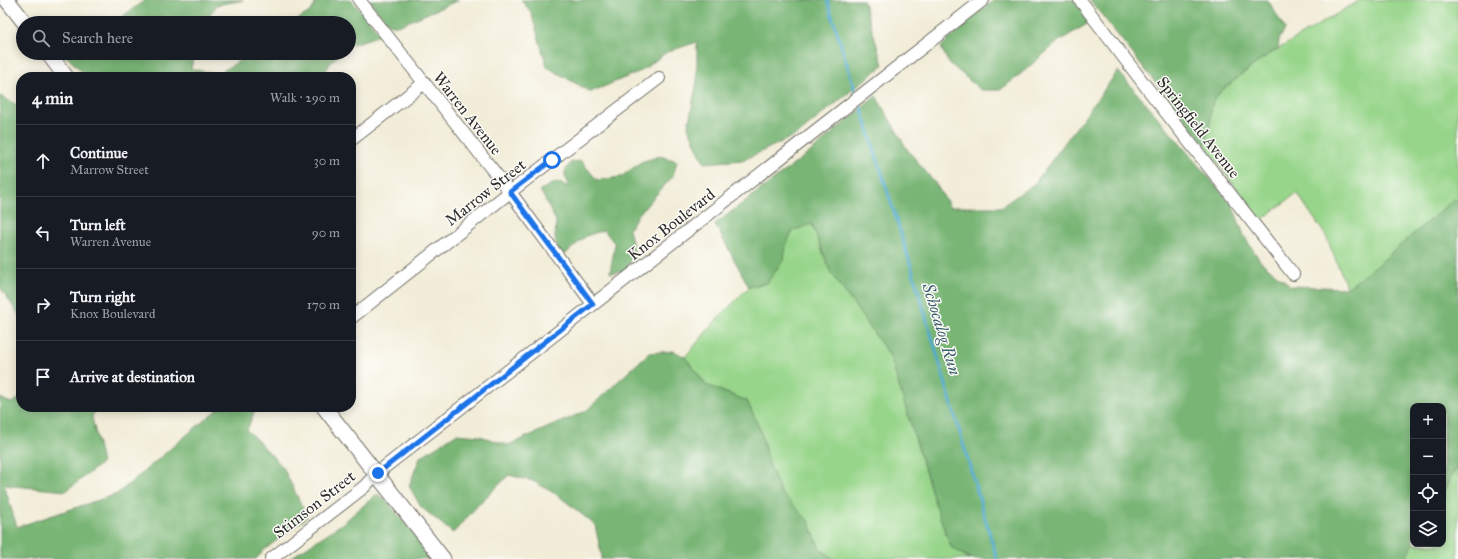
<!DOCTYPE html>
<meta charset="utf-8">
<style>
:root{--surface:#171b24;--page:#20242c;--text:#f1f3f6;--muted:#9ea1a6;--line:#363941}
body{margin:0;font-family:"IM FELL Great Primer",serif;background:var(--page);color:var(--text)}
.controls{position:absolute;right:12px;bottom:12px;display:grid;overflow:hidden;border-radius:8px;box-shadow:0 2px 10px #0003}
.controls button{width:36px;height:36px;display:grid;place-items:center;padding:0;border:0;border-bottom:1px solid var(--line);background:var(--surface);color:var(--text);font:20px sans-serif}
.stop{position:absolute;width:12px;height:12px;margin:-9px;border:3px solid #1a73e8;border-radius:50%;background:#fff}
.stop.end{background:#1a73e8;border-color:#fff;box-shadow:0 1px 4px #0008}
.list{margin:0;padding:0;list-style:none}
h2{display:flex;justify-content:space-between;align-items:center;height:52px;margin:0;padding:0 16px;font-size:17px}
h2 small{font-size:13px;font-weight:400;color:var(--muted)}
.list li{display:grid;grid-template-columns:26px 1fr auto;gap:12px;align-items:center;box-sizing:border-box;height:72px;padding:0 16px;border-top:1px solid var(--line)}
.list b{display:block;font-size:15px;white-space:nowrap}
.list p{margin:0;font-size:13px;white-space:nowrap;color:var(--muted)}
.list em{font-size:13px;font-style:normal;color:var(--muted)}
.icon{flex:none;width:22px;height:22px;fill:none;stroke:currentColor;stroke-width:2;stroke-linecap:round;stroke-linejoin:round}
.map{position:relative;flex:none;width:1458px;height:559px;overflow:hidden}
.search{position:absolute;background:var(--surface);box-shadow:0 2px 10px #0003;left:16px;top:16px;width:340px;height:44px;display:flex;align-items:center;gap:10px;box-sizing:border-box;padding:0 14px;border-radius:22px;color:var(--muted);font-size:15px}
.panel{position:absolute;background:var(--surface);box-shadow:0 2px 10px #0003;left:16px;top:72px;width:340px;height:340px;border-radius:16px}
.map>svg:first-child{display:block}
</style>
<div class="map">
<svg width="1458" height="559" viewBox="0 0 1458 559">
<rect width="100%" height="100%" fill="#fdfcf7"/>
<filter id="ink" filterUnits="userSpaceOnUse"><feTurbulence type="fractalNoise" baseFrequency=".025" numOctaves="2"/><feDisplacementMap in="SourceGraphic" scale="8" xChannelSelector="R" yChannelSelector="G"/><feConvolveMatrix kernelMatrix="1 2 1 2 8 2 1 2 1" color-interpolation-filters="sRGB"/></filter>
<filter id="wash" filterUnits="userSpaceOnUse"><feTurbulence type="fractalNoise" baseFrequency=".012" numOctaves="4" result="noise"/><feDisplacementMap in="SourceGraphic" scale="16" xChannelSelector="R" yChannelSelector="G"/><feGaussianBlur stdDeviation="0.9" result="paint"/><feColorMatrix in="noise" values="0 0 0 0 0 0 0 0 0 0 0 0 0 0 0 0 0 1.4 0 .05"/><feComposite in="paint" operator="in"/></filter>
<g filter="url(#wash)">
<rect width="100%" height="100%" fill="#f2edd8"/>
<!-- green -->
<path fill="#97d58a" stroke="#61805a" d="M1360,0H1458V202L1454,199L1380,263L1347,288L1326,236L1297,193L1260,221L1205,145L1210,122L1212,103L1221,91L1263,58Z
M812,224L830,271L890,356L935,503L951,547L970,559H834L820,549L808,520L781,493L767,459L761,432L747,401L706,385L685,357L719,317L749,287L767,283L784,259L786,243L794,230Z
M1458,465V559H1405L1413,544H1443V492Z"/>
<!-- forest -->
<path fill="#79b676" stroke="#527050" d="M145,0H243L217,5L203,23H114Z
M314,0H351L381,35L349,45V23H280L282,21L293,22L310,12L315,5Z
M369,0H459L398,26L388,24Z
M521,0H863L883,65L798,134L744,160L704,163L688,127L697,81V42L667,52L641,71L591,92L547,67L531,12Z
M994,0H1075L1087,14V24L1059,41L1017,77L1000,90H981L948,62L941,47L969,20Z
M1090,0H1268L1285,29L1279,40L1278,49L1263,58L1221,91L1212,103L1210,122L1205,145Z
M63,53H194L191,69L218,74L252,53H341L331,62L322,77H142L133,73L128,77H89L78,68Z
M1118,71L1233,206L1244,236L1261,262L1291,286L1347,288L1380,263L1454,199L1458,202V465L1443,492V406H1413V544L1405,559H972L951,547L935,503L890,356L830,271L812,224L794,230L786,243L784,259L767,283L749,287L715,224L809,153L876,96L907,149L935,183L950,207H1001L1035,183Z
M0,96L21,107V318L0,287Z
M660,156L677,161L673,176L638,215L629,229L635,255L624,271L610,273L615,244L604,230L586,236L563,256L557,248L555,238L556,221L540,190L557,182L570,187C564,174 562,174 571,162L581,161L597,180L621,177L641,162Z
M674,351L685,357L706,385L747,401L761,432L767,459L781,493L808,520L820,549L834,559H600L602,557L595,525L559,496L533,481L509,475L478,505L453,533L421,507L409,486L420,457L456,434L480,436L508,445L586,411L649,353Z
M0,398L11,403L21,398V407H96L92,417L102,463L66,491L4,485L17,527L117,494L220,407H256L247,430L283,467L307,517L264,550L256,559H0Z
M377,494L388,502L433,559H289L343,523Z"/>
<g fill="none" stroke-linecap="round" stroke-linejoin="round">
<!-- stream -->
<path stroke="#51abcf" stroke-width="3" d="M827,0L855,90
M861,107L911,266L997,559"/>
</g>
</g>
<g filter="url(#ink)">
<g fill="none" stroke-linecap="round" stroke-linejoin="round">
<defs>
<path id="minor" d="M359,0L510,192L593,304
M1080,0L1154,97L1293,274
M351,140L424,83
M351,318L510,192L659,78
M271,559L364,487L377,473L458,410L983,0"/>
<path id="tertiary" d="M7,0L25,23
M48,53L66,77
M324,407L443,559"/>
</defs>
<!-- minor casing -->
<use href="#minor" stroke="#716f68" stroke-width="14"/>
<!-- tertiary casing -->
<use href="#tertiary" stroke="#716f68" stroke-width="17"/>
<!-- minor -->
<use href="#minor" stroke="#fff" stroke-width="12"/>
<!-- tertiary -->
<use href="#tertiary" stroke="#fff" stroke-width="15"/>
</g>
</g>
<g fill="none" stroke-linecap="round" stroke-linejoin="round" filter="url(#ink)">
<!-- route -->
<path stroke="#1a73e8" stroke-width="5" d="M378,473L593,304L510,192L552,160"/>
</g>
<g text-anchor="middle" stroke-width="3" stroke-linejoin="round" paint-order="stroke">
<!-- street labels -->
<g font-size="16" fill="#2b2b2b" stroke="#fdfcf7">
<text transform="translate(468 113) rotate(52)" y="6">Warren Avenue</text>
<text transform="translate(1199 127) rotate(52)" y="6">Springfield Avenue</text>
<text transform="translate(485 192) rotate(-38)" y="6">Marrow Street</text>
<text transform="translate(671 224) rotate(-38)" y="6">Knox Boulevard</text>
<text transform="translate(314 504) rotate(-38)" y="6">Stimson Street</text>
</g>
<!-- water labels -->
<g font-size="17" font-style="italic" fill="#3a5e6d" stroke="#fdfcf7">
<text transform="translate(942 329) rotate(73)" y="6">Schocalog Run</text>
</g>
</g>
</svg>
<div class="controls">
<button>+</button>
<button>−</button>
<button><svg class="icon" aria-label="locate" viewBox="0 0 24 24"><circle cx="12" cy="12" r="6"/><path d="M12 2v4M12 18v4M2 12h4M18 12h4"/></svg></button>
<button><svg class="icon" aria-label="layers" viewBox="0 0 24 24"><path d="M12 4l9 5-9 5-9-5zM3 14l9 5 9-5"/></svg></button>
</div>
<div class="stop" style="left:552px;top:160px"></div>
<div class="stop end" style="left:378px;top:473px"></div>
<div class="search"><svg class="icon" aria-label="search" viewBox="0 0 24 24"><circle cx="10" cy="10" r="6"/><path d="M15 15l6 6"/></svg>Search here</div>
<section class="panel">
<h2>4 min<small>Walk · 290 m</small></h2>
<ul class="list">
<li><svg class="icon" aria-label="ahead" viewBox="0 0 24 24"><path d="M12 20V5M6 11l6-6 6 6"/></svg><div><b>Continue</b><p>Marrow Street</p></div><em>30 m</em></li>
<li><svg class="icon" aria-label="left" viewBox="0 0 24 24"><path d="M17 20v-9H6M10 6l-5 5 5 5"/></svg><div><b>Turn left</b><p>Warren Avenue</p></div><em>90 m</em></li>
<li><svg class="icon" aria-label="right" viewBox="0 0 24 24"><path d="M7 20v-9h11M14 6l5 5-5 5"/></svg><div><b>Turn right</b><p>Knox Boulevard</p></div><em>170 m</em></li>
<li><svg class="icon" aria-label="arrive" viewBox="0 0 24 24"><path d="M6 21V4h12l-3 4 3 4H6"/></svg><div><b>Arrive at destination</b></div></li>
</ul>
</section>
</div>
